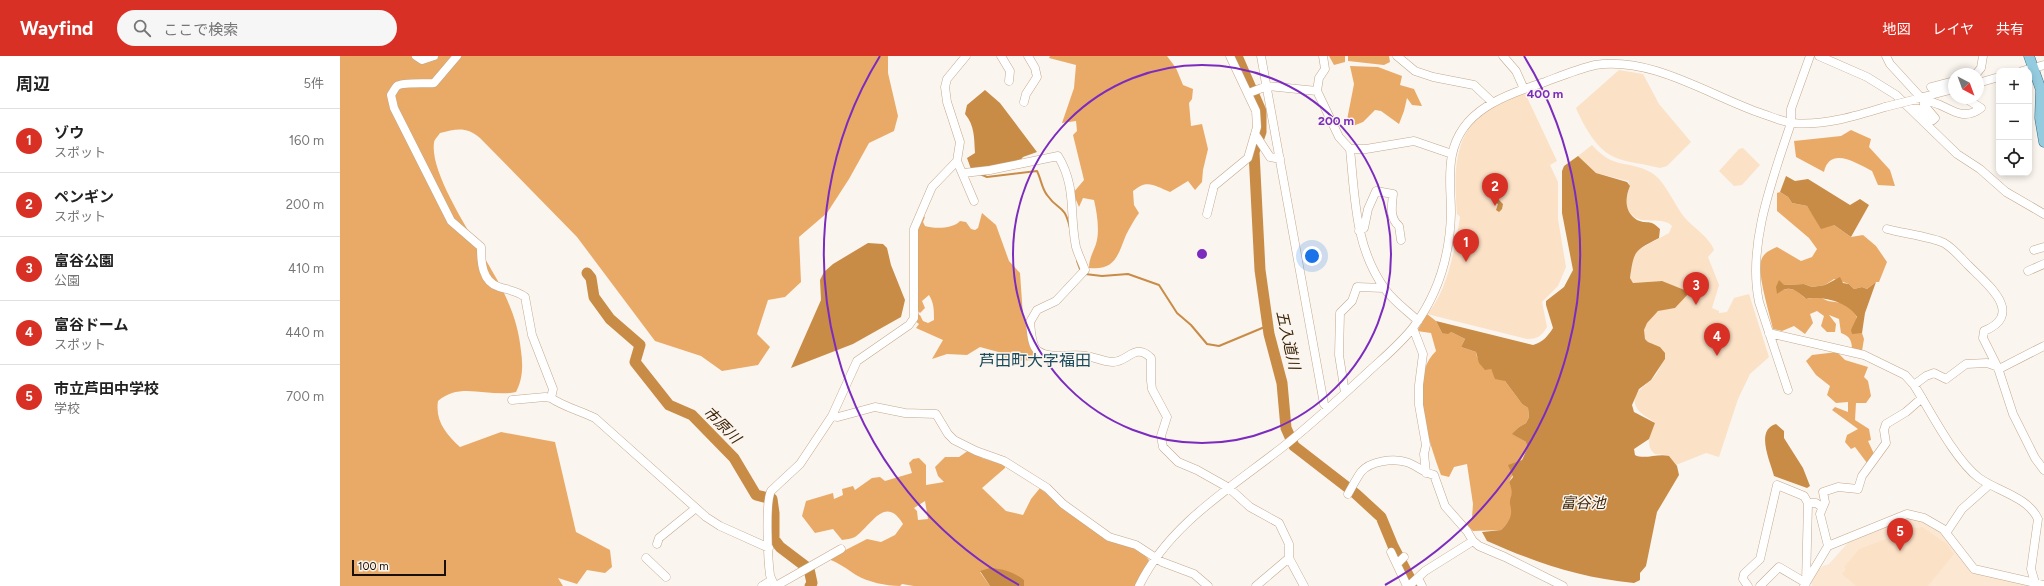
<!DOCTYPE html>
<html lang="ja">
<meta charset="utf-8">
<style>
:root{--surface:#fff;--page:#f6f6f6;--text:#222;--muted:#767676;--line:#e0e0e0;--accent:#d93025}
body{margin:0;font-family:Figtree,"Noto Sans JP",sans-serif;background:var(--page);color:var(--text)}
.controls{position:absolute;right:12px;top:12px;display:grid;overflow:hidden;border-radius:8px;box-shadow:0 2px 6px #0003}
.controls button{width:36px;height:36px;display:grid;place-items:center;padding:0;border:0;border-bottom:1px solid var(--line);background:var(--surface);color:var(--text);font:20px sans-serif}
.compass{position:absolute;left:1608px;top:12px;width:36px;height:36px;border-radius:50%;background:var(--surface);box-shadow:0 2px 6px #0003;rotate:139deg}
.scale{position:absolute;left:12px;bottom:10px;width:94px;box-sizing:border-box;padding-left:4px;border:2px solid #190f06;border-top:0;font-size:11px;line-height:14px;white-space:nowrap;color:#190f06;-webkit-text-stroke:3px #fbf5ef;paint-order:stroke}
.you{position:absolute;left:972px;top:200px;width:14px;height:14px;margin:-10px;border:3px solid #fff;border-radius:50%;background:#1a73e8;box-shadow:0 0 0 6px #1a73e833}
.badge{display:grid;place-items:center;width:26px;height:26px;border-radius:50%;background:var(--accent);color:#fff;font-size:13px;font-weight:700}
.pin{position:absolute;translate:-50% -33px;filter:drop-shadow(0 1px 2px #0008)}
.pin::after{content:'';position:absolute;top:21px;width:14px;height:12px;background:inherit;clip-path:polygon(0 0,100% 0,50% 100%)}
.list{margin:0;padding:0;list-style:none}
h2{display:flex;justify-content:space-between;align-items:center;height:52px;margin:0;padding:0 16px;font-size:17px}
h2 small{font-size:13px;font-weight:400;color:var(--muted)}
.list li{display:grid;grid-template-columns:26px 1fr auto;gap:12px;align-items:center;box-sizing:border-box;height:64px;padding:0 16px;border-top:1px solid var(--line)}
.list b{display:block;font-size:15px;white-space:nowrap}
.list p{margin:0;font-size:13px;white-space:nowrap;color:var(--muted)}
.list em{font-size:13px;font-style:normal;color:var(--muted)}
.icon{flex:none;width:22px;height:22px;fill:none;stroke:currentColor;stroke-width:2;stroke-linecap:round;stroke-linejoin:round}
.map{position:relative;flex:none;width:1704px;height:530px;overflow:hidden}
header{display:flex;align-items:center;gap:24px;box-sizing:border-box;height:56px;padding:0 20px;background:var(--accent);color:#fff}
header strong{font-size:19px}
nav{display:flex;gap:22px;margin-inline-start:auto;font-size:14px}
.search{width:280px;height:36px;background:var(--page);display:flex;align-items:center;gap:10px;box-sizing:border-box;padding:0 14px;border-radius:22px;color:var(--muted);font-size:15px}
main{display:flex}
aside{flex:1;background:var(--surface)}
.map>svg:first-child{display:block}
</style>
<header>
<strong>Wayfind</strong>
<div class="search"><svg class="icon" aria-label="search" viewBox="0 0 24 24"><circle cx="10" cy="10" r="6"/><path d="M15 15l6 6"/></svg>ここで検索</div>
<nav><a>地図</a><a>レイヤ</a><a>共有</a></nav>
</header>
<main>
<aside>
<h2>周辺<small>5件</small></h2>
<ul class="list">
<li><span class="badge">1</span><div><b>ゾウ</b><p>スポット</p></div><em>160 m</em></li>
<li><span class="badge">2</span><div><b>ペンギン</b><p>スポット</p></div><em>200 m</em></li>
<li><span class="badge">3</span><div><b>富谷公園</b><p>公園</p></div><em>410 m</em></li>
<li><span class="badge">4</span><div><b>富谷ドーム</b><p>スポット</p></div><em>440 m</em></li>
<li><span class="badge">5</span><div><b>市立芦田中学校</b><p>学校</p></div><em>700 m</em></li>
</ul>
</aside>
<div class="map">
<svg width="1704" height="530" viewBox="0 0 1704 530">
<rect width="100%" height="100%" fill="#fbf5ef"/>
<!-- built -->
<path fill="#fce7d3" d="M1568,461L1576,462L1607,479L1634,516L1695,530H1472L1471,527L1475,517L1483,510L1489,508L1513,481Z"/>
<!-- green -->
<path fill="#fbe1c6" d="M1279,14L1303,18L1319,48L1351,86L1327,110L1320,112C1306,108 1287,107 1274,101C1256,93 1244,70 1236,52Z
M1185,37L1217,105L1210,109L1218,126V163L1226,211L1218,230L1202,246L1207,271C1202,280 1197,283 1187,283L1087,258C1107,237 1116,189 1120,161L1117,158C1114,118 1112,75 1151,52C1162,46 1174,42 1185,37Z
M1252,89C1275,115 1288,103 1312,117C1325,125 1335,150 1345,162C1354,172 1369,181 1374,194L1368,201L1379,229L1372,252L1379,255V257L1387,256L1394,242L1409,238L1429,301L1410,318L1398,343L1379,401L1366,397L1336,409L1326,399L1315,398C1304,389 1311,378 1315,367C1310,362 1303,360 1298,354C1288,339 1303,332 1311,324C1317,319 1321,309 1325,303L1320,291C1316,289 1309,288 1306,284C1299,274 1310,259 1319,255C1324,252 1330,253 1335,252L1322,225L1293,227L1290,222L1293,200L1296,195L1329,177L1332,170C1323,160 1304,169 1293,160C1278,147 1294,133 1288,125L1256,117L1238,100Z
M1403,92L1420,109L1402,129L1394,130L1379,115L1399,93Z
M1582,471L1607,488L1614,498L1588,530H1516L1502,518L1506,513L1504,511L1519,493L1541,485L1565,474Z"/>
<!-- forest -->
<path fill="#e9aa67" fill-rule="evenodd" d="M0,0H548V17L558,60L554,75L529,87L509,123L487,157L459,181L461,226L445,241L428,244L417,278L430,291L418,309L382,315L361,300L315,285L237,181L140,82C126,70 116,73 100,77C98,80 94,84 94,87C89,123 148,202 164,237C173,256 179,274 181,295C183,309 183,323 176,336C149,342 120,325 98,345C95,365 106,378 120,391L161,376L215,386L236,476L270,494L272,511L265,517L247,514L237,528L218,522L223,530H0Z
M710,0H827L836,12L843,29L853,33L852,43L849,47L851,70L862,68L868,93L863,114L862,126L855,134L848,125L830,136C814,129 807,123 793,135L794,149L799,157C794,164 790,171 786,179C778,199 775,215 749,212C749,202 753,197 756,188C760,175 757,157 754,144L743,142L739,151L733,137L744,124L733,79L737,75L736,65L722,67L734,32L736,9L709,2Z
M989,0H1005V6L994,9Z
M1008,0H1049L1050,6L1044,9L1008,5Z
M1010,10L1038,11L1062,20L1060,29L1074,33L1082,50L1072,49L1067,42L1064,55L1059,68L1041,55L1035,54L1023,66L1013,70L1007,64L1014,28Z
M1511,74L1531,83L1529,91L1550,114L1555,130L1538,129L1532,115C1516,107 1490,90 1484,116L1456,101L1454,85L1501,80Z
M1440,136L1448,141L1452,147L1467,150L1474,160L1494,169L1511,181L1523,179L1536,190L1547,206L1539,226H1536L1527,233L1522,231L1514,233L1509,228L1494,223L1485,229L1472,231L1464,228L1444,229L1441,234C1455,231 1456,234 1466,243L1479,241L1488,245L1502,247L1513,254L1517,262L1514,270L1516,277H1522L1524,283L1522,295L1512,294C1512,285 1510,280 1501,277L1499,263L1489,259L1496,268L1495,276H1487L1481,270L1484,260L1477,255L1470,258L1473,267L1465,278L1454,270L1442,275L1433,273C1430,259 1417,218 1421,205C1423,197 1430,194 1437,191L1461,205L1472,201L1477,193L1469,182L1437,155V137Z
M642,157L656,169L669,205L680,217L683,260L692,290L696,297L692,304L668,306L662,301V297L640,291L627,299L607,298L592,303L603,284L576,272L579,268L575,265L577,258L580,259L583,265L588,267L594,264C594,254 594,247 589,239L582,245L585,252L580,257L578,255L577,177L582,159L585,161L583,166L585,170C594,173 613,173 620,165L626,166L631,173L635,174L638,172Z
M1087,258L1096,265L1102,277L1111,276L1125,283L1121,291L1136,296L1137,301L1151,313L1154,319L1165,325L1182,348L1188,352L1189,361L1186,367L1179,371L1173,378L1186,386L1187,393L1169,426L1173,434L1170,447L1172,452L1171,463L1161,474L1133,475L1126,468L1132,462L1133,448L1127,408L1114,411L1109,421L1101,419C1089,386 1067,322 1096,295L1091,277L1077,275Z
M1497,296L1505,304L1528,311L1524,321L1528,325L1531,340L1526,347H1516L1515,364L1529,373L1531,384L1528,385L1535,400L1527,407L1515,391L1511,393L1505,386L1507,379L1518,373L1492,354L1495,351L1508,356V346L1496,347L1487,339L1490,330L1476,319L1466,305L1472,299Z
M629,394L642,402L665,409V412L642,432L666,455L683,459L691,443L700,432C717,447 736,463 757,474C776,484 796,487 809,504L795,530H684V524L640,516L650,530H574L562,528L560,530C546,530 528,526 516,519C507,513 499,507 488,503L527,483L541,486L555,479L563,468C545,438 531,470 515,481C511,483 506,483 502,484L493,473L475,477L462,460L466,445L493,437L494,443L503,439L502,433L513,430L515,434L532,422L540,421L545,425L572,417L569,407L573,403L579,402L586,409V429L604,426L598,420L595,411L605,401H619ZM585,445L588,463L578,464L577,455L574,452Z"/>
<!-- water -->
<path fill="#c88c47" d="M645,34L660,47L697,96L683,101L679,106L631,113L627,102L635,97C634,82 635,70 625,58L627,49Z
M1238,100L1256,117L1287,126L1290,130C1285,142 1284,156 1297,164C1308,169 1309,162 1320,173L1319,182C1294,195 1294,194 1290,222L1293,227L1322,225L1347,235L1349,237L1335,252L1318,255L1307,267L1304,274L1305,283L1308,286L1320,291L1325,297V303L1311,324L1299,333L1292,349L1294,356L1315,367L1309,383L1294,393L1295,399C1304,404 1318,397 1329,400L1337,410L1339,419L1317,456L1306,510L1300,517V524L1294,527C1240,522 1197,507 1147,485L1142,476L1161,474C1170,465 1173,460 1170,448C1169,440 1175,440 1169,426L1173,421L1168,409L1182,404L1187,393L1186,386L1172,378L1179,371L1186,367L1189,361L1188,352L1182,348L1165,325L1155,323L1151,313L1145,314L1139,307L1136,296L1121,291L1125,283L1111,276L1108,278L1102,277L1096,265L1193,289C1203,286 1208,280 1213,272L1206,249V245L1224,231L1233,214L1222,157V115L1224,110Z
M1446,120L1455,125L1468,123L1510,149L1520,143L1529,149L1511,181L1494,169L1481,173L1467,150L1452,147L1448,141L1440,136Z
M1157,142L1163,148L1162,153L1159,156L1156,154L1158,148L1154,146Z
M528,187L543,188L547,192L551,209L565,244L561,261L513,288L451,312L481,244L480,224L484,216L493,208Z
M1500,221L1503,227L1509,228L1514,233L1522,231L1527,233L1536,226L1525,257L1522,277L1512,278L1511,274L1517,261C1509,246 1481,239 1466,243C1456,234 1449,228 1437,238L1436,231L1439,224L1444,229L1464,228L1472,231L1485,229Z
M1436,368L1444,375V382L1463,412L1470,430L1467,432L1434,420C1430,405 1415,374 1436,368Z
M650,512C665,513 673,516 684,524V530H650L640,515Z"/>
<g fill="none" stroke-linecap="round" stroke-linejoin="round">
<!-- stream -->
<path stroke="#c88c47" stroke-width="2" d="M640,118L647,121L697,115C701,123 702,133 707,139C719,156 724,147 730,172
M737,205L741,216
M745,218L762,220L788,218L819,229L837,257L851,269L867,288L879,290L927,270"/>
<!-- river -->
<path stroke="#c88c47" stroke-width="11" d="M897,0L921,55V76L914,96L920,214L929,278L942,327L946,372L954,390L1016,438L1041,461L1053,490L1074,530
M247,217L251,222L254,241L270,263L300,289L295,306L329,349L352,359L394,402L416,439L432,443L434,457V483L440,491L469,513L472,527L470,530"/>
<defs>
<path id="minor" d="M76,0L82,4L94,0
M117,0L94,27C85,28 63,26 57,30C55,32 53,36 51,39L54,52L111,165L141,191C141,206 142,226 159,231C168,234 178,235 185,241L192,279L213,333L211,342C224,351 241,355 255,362L366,461L380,470L429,492
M661,0L670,15L669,25
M921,0L984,348L988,352
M983,0L985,13L979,22L977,35L999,81L1010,93H1026L1074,85L1112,98
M1057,0L1075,15L1093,21L1134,29L1152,46
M1163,0L1176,15L1184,33
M1479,0L1527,21L1556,39L1617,98L1640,113L1666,136L1704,158
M1546,0L1550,8L1584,45C1606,45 1619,69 1641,52L1625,42
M1682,15L1704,9
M1636,18L1641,12L1643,0
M1638,27L1659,21
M1591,31L1614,25
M909,37L927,30L977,35
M1579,42L1614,33
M684,46L686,38L697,21L695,12L688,0
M1572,53H1579L1593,64L1595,62L1584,49V45
M915,78L930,101L940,103
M1010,93C1015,142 1015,192 1045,233C1053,245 1068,255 1078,265
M617,105L634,145
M624,117L650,114L718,100C737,131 729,158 736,191C738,198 742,206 745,214L716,245L697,254L690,266C691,274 691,290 698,295C711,304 732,297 746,300C755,301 764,306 773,306C788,306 795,286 811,302V325L812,333L827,361L821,380L823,391L838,406L857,414L889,432L910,451L939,467L949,488V502L964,530
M867,158L874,130L908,102L917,71L916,55L890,0
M1547,173C1561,177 1593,181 1604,187C1613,192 1622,203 1629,210C1646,227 1686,258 1644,275L1643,282L1658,312L1673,358L1695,402L1704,414
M1019,175L1024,172L1028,153L1036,135L1053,138C1052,149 1049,162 1059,170L1061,184
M1694,194L1704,191
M1688,215L1704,208
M1073,272L1083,298L1079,329V349L1086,389L1084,398L1086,417
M1429,277L1524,299L1565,319L1574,329C1591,356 1615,404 1639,422C1657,435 1688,441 1698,463L1691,513L1696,530
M1574,329L1586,320L1594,317L1606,323L1626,308L1647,307L1661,312L1704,290
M1448,334L1419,246C1407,188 1433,122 1451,67V53L1470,0
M1005,337L999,299L1000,257L1012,245L1017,231L1044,232
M172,344L205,341L211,342
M492,360L498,361L535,351L565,357L596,358L608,378L614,384L636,395L664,405L707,432L723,448L769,481L796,489L822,506L854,518L868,530
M1008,438C1012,431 1016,423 1021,416C1030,405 1053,402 1066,406C1077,409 1081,416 1094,419L1105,450L1127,475L1133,485L1139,490L1165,501L1223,530
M1468,447H1476L1482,451
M1606,477L1622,453L1649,429
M317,488L319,482L356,452
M1488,490L1480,458L1485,446L1483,436L1498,431L1518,433L1522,420L1546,387L1544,374L1546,368L1566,356L1582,342
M1051,496L1067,530
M306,502L326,521
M1057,508L1064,501
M1078,522L1082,530
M422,530L432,524
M435,530C433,526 431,523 430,519C428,504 425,447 431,435L460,408L492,360L517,305L569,269L574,262V173L592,131L617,105L620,86L607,46L605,31L607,23L626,0
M436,530L501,493
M799,530C829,468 892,431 944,390C973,367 1000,342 1027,317C1043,302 1062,287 1075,269C1099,236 1110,198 1111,157C1111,138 1108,118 1112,99C1121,53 1166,39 1205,26C1221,20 1238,13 1255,9C1312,0 1370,40 1423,58C1432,61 1443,66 1453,67C1483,70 1516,60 1545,51
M916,530L949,502
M1069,530L1085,515L1133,485
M1408,530L1403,523L1404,518L1420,503L1437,429L1464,440L1468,447L1466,527
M1420,530L1439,511L1466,527
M1464,530L1488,490L1567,458L1584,462L1603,473L1634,513L1704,529"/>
<path id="major" d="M1689,0L1701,34L1700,62L1704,86"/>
</defs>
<!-- minor casing -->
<use href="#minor" stroke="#c3a88c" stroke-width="9"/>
<!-- major casing -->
<use href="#major" stroke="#3a7285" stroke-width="11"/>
<!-- minor -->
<use href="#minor" stroke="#fff" stroke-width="8"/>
<!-- major -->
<use href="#major" stroke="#94cbdf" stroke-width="10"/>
<defs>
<path id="minor-bridge" d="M1545,51L1573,44"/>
</defs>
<!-- minor-bridge casing -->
<use href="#minor-bridge" stroke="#c3a88c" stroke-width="9" stroke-linecap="butt"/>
<!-- minor-bridge -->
<use href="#minor-bridge" stroke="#fff" stroke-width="8"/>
</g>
<!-- distance rings -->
<g fill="none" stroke="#7b2cbf" stroke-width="2">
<circle cx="862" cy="198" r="189"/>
<path d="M679 529A378 378 0 0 1 540 0M1184 0A378 378 0 0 1 1045 529"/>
</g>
<g text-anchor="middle" stroke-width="3" stroke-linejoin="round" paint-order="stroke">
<!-- water labels -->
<g font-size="15" font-style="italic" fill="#402709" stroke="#fbf5ef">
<text transform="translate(948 284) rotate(77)" y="5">五入道川</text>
<text transform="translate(382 369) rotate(45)" y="5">市原川</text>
<text x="1243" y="452">富谷池</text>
</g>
<!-- quarter labels -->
<g font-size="16" fill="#184a5b" stroke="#fbf5ef">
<text x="695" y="310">芦田町大字福田</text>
</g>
</g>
<circle cx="862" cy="198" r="6" fill="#7b2cbf" stroke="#fbf5ef" stroke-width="2"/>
<g font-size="12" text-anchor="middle" font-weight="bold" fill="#7b2cbf" stroke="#fbf5ef" stroke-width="3" stroke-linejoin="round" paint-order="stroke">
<text x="1205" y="42">400 m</text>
<text x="996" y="69">200 m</text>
</g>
</svg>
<div class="controls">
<button>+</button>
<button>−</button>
<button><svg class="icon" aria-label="locate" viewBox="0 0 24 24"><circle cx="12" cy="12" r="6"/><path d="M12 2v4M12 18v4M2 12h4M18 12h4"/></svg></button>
</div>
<svg class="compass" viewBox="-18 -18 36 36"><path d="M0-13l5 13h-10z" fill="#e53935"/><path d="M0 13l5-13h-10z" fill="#767676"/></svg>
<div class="scale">100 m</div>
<div class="you"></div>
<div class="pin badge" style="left:1126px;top:206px">1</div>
<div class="pin badge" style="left:1155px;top:150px">2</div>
<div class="pin badge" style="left:1356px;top:249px">3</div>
<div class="pin badge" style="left:1377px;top:300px">4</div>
<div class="pin badge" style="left:1560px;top:495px">5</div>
</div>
</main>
